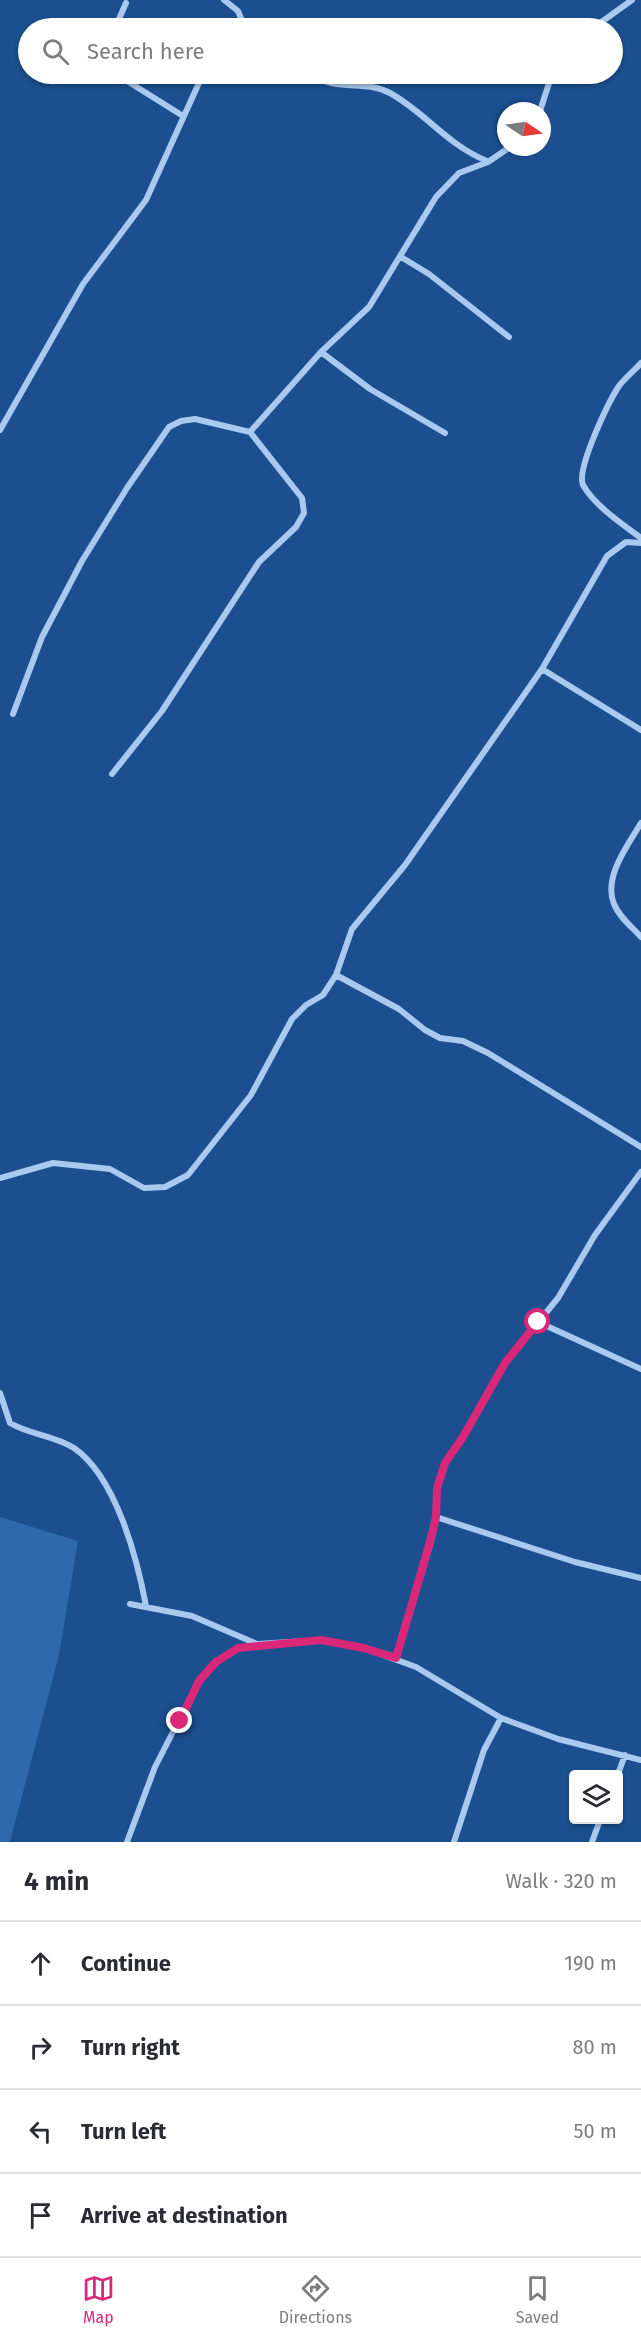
<!DOCTYPE html>
<meta charset="utf-8">
<style>
:root{--surface:#fff;--page:#f2f2f3;--text:#2b2b33;--muted:#7c7c81;--line:#e1e1e2;--accent:#db2777}
body{margin:0;font-family:"Fira Sans",sans-serif;background:var(--page);color:var(--text)}
.controls{position:absolute;right:18px;bottom:18px;display:grid;overflow:hidden;border-radius:6px;box-shadow:0 2px 4px #0004}
.controls button{width:54px;height:54px;display:grid;place-items:center;padding:0;border:0;border-bottom:2px solid var(--line);background:var(--surface);color:var(--text);font:30px sans-serif}
.compass{position:absolute;left:497px;top:102px;width:54px;height:54px;border-radius:50%;background:var(--surface);box-shadow:0 2px 4px #0004;rotate:103deg}
.stop{position:absolute;width:18px;height:18px;margin:-14px;border:4px solid #db2777;border-radius:50%;background:#fff}
.stop.end{background:#db2777;border-color:#fff;box-shadow:0 2px 6px #0008}
.list{margin:0;padding:0;list-style:none}
h2{display:flex;justify-content:space-between;align-items:center;height:78px;margin:0;padding:0 24px;font-size:26px}
h2 small{font-size:20px;font-weight:400;color:var(--muted)}
.list li{display:grid;grid-template-columns:39px 1fr auto;gap:18px;align-items:center;box-sizing:border-box;height:84px;padding:0 24px;border-top:2px solid var(--line)}
.list b{display:block;font-size:22px;white-space:nowrap}
.list em{font-size:20px;font-style:normal;color:var(--muted)}
.icon{flex:none;width:33px;height:33px;fill:none;stroke:currentColor;stroke-width:2;stroke-linecap:round;stroke-linejoin:round}
.map{position:relative;flex:none;width:641px;height:1842px;overflow:hidden}
.search{position:absolute;background:var(--surface);box-shadow:0 2px 4px #0004;left:18px;right:18px;top:18px;height:66px;display:flex;align-items:center;gap:15px;box-sizing:border-box;padding:0 21px;border-radius:33px;color:var(--muted);font-size:22px}
.sheet{height:414px;background:var(--surface)}
nav{display:flex;justify-content:space-around;align-items:center;box-sizing:border-box;height:84px;border-top:2px solid var(--line);background:var(--surface);font-size:16px;color:var(--muted)}
nav a{display:grid;justify-items:center;gap:3px}
nav .on{color:var(--accent)}
.map>svg:first-child{display:block}
</style>
<div class="map">
<svg width="641" height="1842" viewBox="0 0 641 1842">
<rect width="100%" height="100%" fill="#1b4f8f"/>
<!-- green -->
<path fill="#2e69ad" d="M0,1517L78,1541L59,1655L10,1842H0Z"/>
<g fill="none" stroke-linecap="round" stroke-linejoin="round">
<!-- street -->
<path stroke="#a9c9ee" stroke-width="6" d="M224,0L238,11L245,28
M115,28L126,3
M593,28L632,0
M116,74L183,116
M311,74C338,93 364,79 390,93C426,113 446,144 487,161
M540,111L552,74
M401,257L429,274L509,337
M321,352L370,389L445,433
M641,363C634,371 625,378 619,386C609,401 576,469 583,485C595,506 622,524 641,538
M0,430L83,284L146,200L203,74
M250,432L321,352L369,307L436,197L459,173L488,162L510,147
M542,669L641,730
M13,714L42,637L82,561L127,488L169,427L181,421L195,419L250,432L302,498L304,513L296,527L259,562L162,711L112,774
M641,823C628,845 603,877 614,904C619,917 632,927 641,937
M336,975L399,1009L425,1030L440,1038L463,1041L488,1053L641,1147
M0,1178L53,1163L110,1169L144,1188L165,1187L188,1175L251,1095L292,1019L306,1005L323,995L336,975L352,929L405,865L542,669L607,556L626,542L641,543
M538,1322L641,1369
M0,1393L10,1423C30,1435 54,1435 74,1448C116,1477 137,1558 146,1606
M436,1517L575,1562L641,1578
M130,1604L192,1616L257,1644
M396,1658L431,1542L436,1517L437,1488L445,1463L463,1437L505,1363L558,1298L595,1235L641,1172
M618,1774L625,1755
M127,1842L155,1767L199,1681L216,1662L239,1648L258,1644L321,1640L364,1648L416,1667L501,1718L558,1739L641,1760
M454,1842L484,1750L501,1718
M592,1842L600,1820"/>
</g>
<g fill="none" stroke-linecap="round" stroke-linejoin="round">
<!-- route -->
<path stroke="#db2777" stroke-width="8" d="M180,1721L199,1681L216,1662L238,1648L321,1640L364,1648L396,1658L430,1542L436,1517L437,1488L445,1463L463,1437L505,1363L538,1322"/>
</g>
</svg>
<div class="controls">
<button><svg class="icon" aria-label="layers" viewBox="0 0 24 24"><path d="M12 4l9 5-9 5-9-5zM3 14l9 5 9-5"/></svg></button>
</div>
<svg class="compass" viewBox="-18 -18 36 36"><path d="M0-13l5 13h-10z" fill="#e53935"/><path d="M0 13l5-13h-10z" fill="#7c7c81"/></svg>
<div class="stop" style="left:538px;top:1322px"></div>
<div class="stop end" style="left:180px;top:1721px"></div>
<div class="search"><svg class="icon" aria-label="search" viewBox="0 0 24 24"><circle cx="10" cy="10" r="6"/><path d="M15 15l6 6"/></svg>Search here</div>
</div>
<section class="sheet">
<h2>4 min<small>Walk · 320 m</small></h2>
<ul class="list">
<li><svg class="icon" aria-label="ahead" viewBox="0 0 24 24"><path d="M12 20V5M6 11l6-6 6 6"/></svg><div><b>Continue</b></div><em>190 m</em></li>
<li><svg class="icon" aria-label="right" viewBox="0 0 24 24"><path d="M7 20v-9h11M14 6l5 5-5 5"/></svg><div><b>Turn right</b></div><em>80 m</em></li>
<li><svg class="icon" aria-label="left" viewBox="0 0 24 24"><path d="M17 20v-9H6M10 6l-5 5 5 5"/></svg><div><b>Turn left</b></div><em>50 m</em></li>
<li><svg class="icon" aria-label="arrive" viewBox="0 0 24 24"><path d="M6 21V4h12l-3 4 3 4H6"/></svg><div><b>Arrive at destination</b></div></li>
</ul>
</section>
<nav>
<a class="on"><svg class="icon" aria-label="map" viewBox="0 0 24 24"><path d="M3 6l6-2 6 2 6-2v14l-6 2-6-2-6 2zM9 4v14M15 6v14"/></svg>Map</a>
<a><svg class="icon" aria-label="directions" viewBox="0 0 24 24"><path d="M12 3l9 9-9 9-9-9zM9 14v-3h6M13 9l2 2-2 2"/></svg>Directions</a>
<a><svg class="icon" aria-label="saved" viewBox="0 0 24 24"><path d="M7 4h10v16l-5-4-5 4z"/></svg>Saved</a>
</nav>
